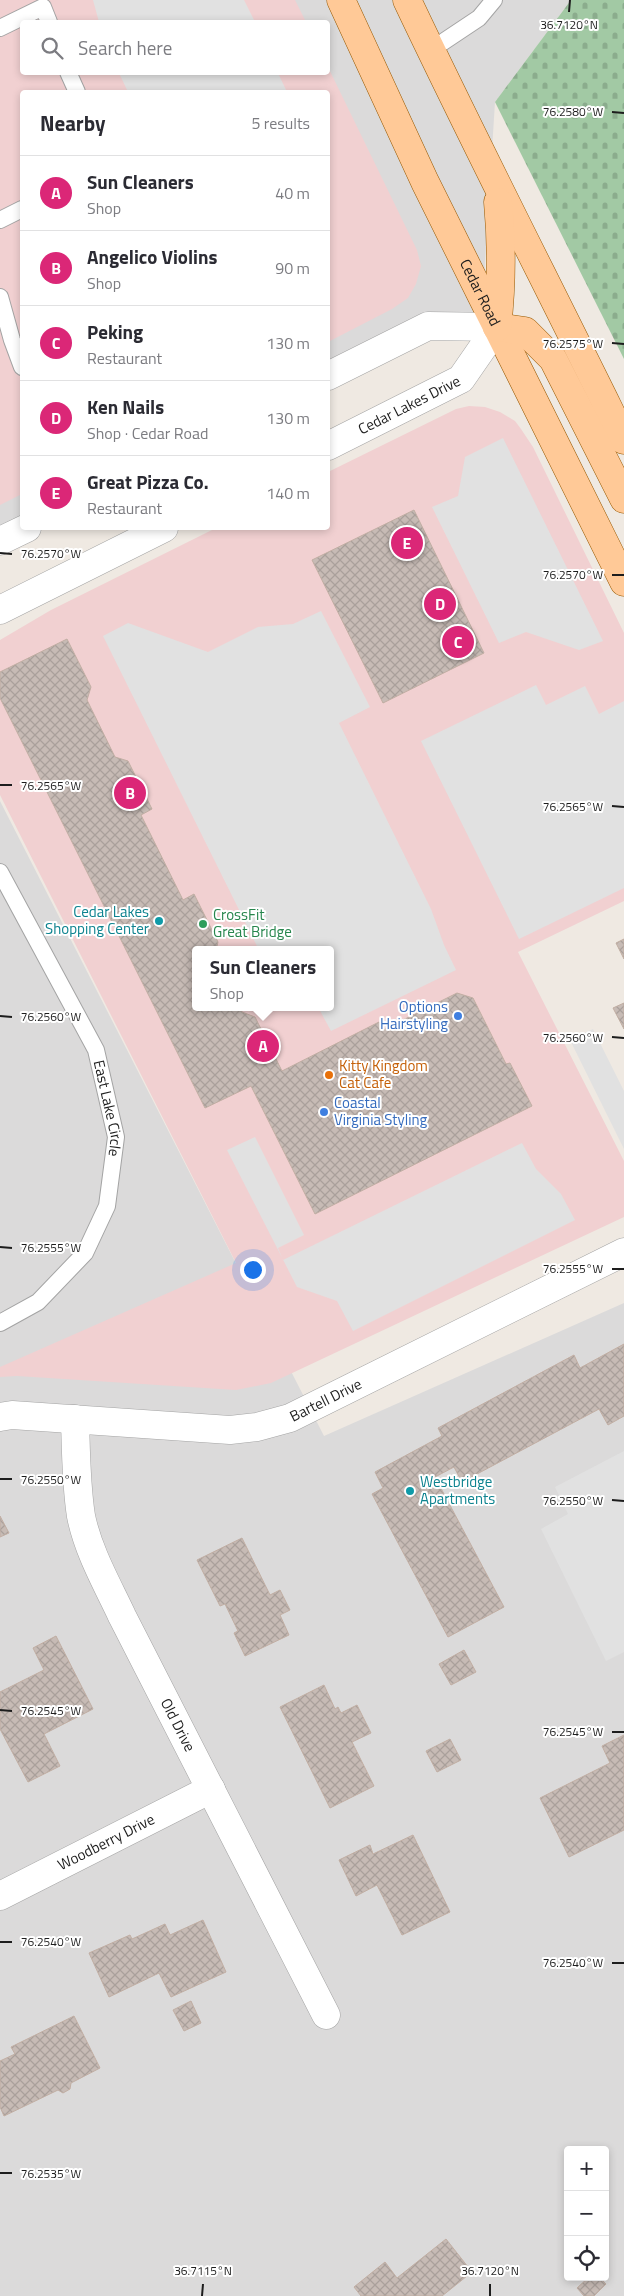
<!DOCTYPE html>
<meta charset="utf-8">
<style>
:root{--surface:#fff;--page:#f7f7f7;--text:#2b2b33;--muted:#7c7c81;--line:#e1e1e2;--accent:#db2777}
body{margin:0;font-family:"Titillium Web",sans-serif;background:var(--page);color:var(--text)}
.controls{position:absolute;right:15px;bottom:15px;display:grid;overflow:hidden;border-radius:5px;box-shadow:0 2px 8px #0003}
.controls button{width:45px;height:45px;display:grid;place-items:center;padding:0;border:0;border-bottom:1px solid var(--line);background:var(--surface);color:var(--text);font:25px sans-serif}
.you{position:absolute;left:252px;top:1269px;width:18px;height:18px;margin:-12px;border:4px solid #fff;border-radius:50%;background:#1a73e8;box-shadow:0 0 0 8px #1a73e833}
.badge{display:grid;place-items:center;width:32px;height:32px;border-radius:50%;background:var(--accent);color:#fff;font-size:16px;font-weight:700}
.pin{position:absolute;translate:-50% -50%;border:2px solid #fff;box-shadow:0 1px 5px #0006}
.popup{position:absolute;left:192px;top:946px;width:142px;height:65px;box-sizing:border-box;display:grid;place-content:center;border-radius:5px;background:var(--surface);filter:drop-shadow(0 1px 4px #0005);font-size:16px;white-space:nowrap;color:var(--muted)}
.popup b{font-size:19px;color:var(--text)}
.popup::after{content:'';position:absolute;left:50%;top:100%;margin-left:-10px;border:10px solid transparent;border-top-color:var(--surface)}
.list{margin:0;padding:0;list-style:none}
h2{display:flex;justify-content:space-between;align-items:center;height:65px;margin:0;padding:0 20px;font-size:21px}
h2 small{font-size:16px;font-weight:400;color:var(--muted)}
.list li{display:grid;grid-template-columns:32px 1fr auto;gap:15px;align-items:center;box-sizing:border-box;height:75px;padding:0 20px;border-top:1px solid var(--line)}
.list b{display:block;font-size:19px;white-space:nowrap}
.list p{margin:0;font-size:16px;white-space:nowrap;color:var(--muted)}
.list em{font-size:16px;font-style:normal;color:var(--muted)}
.icon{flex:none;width:28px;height:28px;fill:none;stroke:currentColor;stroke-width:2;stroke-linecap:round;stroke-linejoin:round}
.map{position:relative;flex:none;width:624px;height:2296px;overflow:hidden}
.search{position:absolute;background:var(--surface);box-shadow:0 2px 8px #0003;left:20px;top:20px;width:310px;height:55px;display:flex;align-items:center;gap:12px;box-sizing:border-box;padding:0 18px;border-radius:5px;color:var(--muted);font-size:19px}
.panel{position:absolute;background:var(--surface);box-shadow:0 2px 8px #0003;left:20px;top:90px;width:310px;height:440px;border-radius:5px}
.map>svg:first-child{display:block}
</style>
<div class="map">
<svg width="624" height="2296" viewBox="0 0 624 2296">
<defs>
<pattern id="cemetery-stones" width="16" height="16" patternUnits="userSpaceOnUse" patternTransform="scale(1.25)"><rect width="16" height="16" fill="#a2c9a4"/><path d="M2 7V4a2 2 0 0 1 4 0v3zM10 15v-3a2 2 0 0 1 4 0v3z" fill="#8bac8d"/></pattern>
<pattern id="building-cross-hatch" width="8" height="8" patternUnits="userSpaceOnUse" patternTransform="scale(1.25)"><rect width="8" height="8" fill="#c7bbb5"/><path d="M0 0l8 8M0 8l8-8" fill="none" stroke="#aaa09b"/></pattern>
</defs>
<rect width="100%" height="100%" fill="#efe9e2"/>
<!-- residential -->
<path fill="#dbdada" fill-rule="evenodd" d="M0,0H571L495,102L482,310L328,386V92H22V528L0,547ZM22,22H328V72H22Z
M0,801L324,1436L624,1303V2296H0ZM568,2150H605V2277H568Z"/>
<!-- commercial -->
<path fill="#f1d0d1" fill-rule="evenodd" d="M0,0H295L306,22H22V72H328V67L417,250L421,266L416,284L408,298L392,309L328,342V92H22V494L0,505Z
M469,406L485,407L500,412L515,421L521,429L533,447L624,633V901L518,952L624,1161V1217L271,1383L236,1390L17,1376L0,1377V1367L236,1263L0,795V640L51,610L216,528H328V472L456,409ZM196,950H330V1007H196Z"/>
<!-- cemetery -->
<path fill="url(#cemetery-stones)" d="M571,0H624V359L495,102Z"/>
<!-- parking -->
<path fill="#e1e1e1" d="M93,0H244L255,22H99Z
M119,73H278L287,92H128Z
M503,438L603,641L579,650L526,632L499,643L432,507L458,496L465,457Z
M321,611L370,707L339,723L431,909L444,945L456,970L331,1031L318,1007H330V950H259L103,636L128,623L208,652L258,627L293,624Z
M536,685L546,705L585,686L599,714L624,701V888L519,939L421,741Z
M593,1029L624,1091V1149L570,1040Z
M255,1137L304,1235L278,1248L283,1260L522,1143L536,1169L561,1194L575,1220L353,1331L337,1301L297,1287L227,1150Z
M624,1451V1652L606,1661L541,1529L568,1514L555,1487Z"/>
<!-- building -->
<path fill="url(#building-cross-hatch)" stroke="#c1aea3" d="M414,510L484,653L383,703L312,560Z
M67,639L91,687L87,700L115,757L128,761L152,809L141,815L183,900L194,894L218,942L216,950H196V1007H240L242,1012L255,1017L282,1071L379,1022L383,1030L457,993L473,998L506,1064L510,1063L532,1106L315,1214L251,1086L205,1108L0,698V672Z
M624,939V959L616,943Z
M624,1003V1029L613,1008Z
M624,1344V1416L608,1425L599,1409L462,1482L454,1467L435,1477L504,1607L448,1637L372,1494L383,1488L375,1472L442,1436L438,1428L574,1355L580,1368Z
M0,1516L9,1533L0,1537Z
M242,1538L270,1595L280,1590L290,1610L280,1615L289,1635L245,1656L234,1633L238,1631L225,1604L220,1606L197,1560Z
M56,1636L93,1709L44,1734L60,1766L28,1782L0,1729V1692L44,1670L33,1648Z
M464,1650L476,1672L451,1685L439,1664Z
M324,1685L335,1709L338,1707L341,1713L357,1705L371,1733L352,1742L374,1786L330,1808L280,1707Z
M624,1735V1830L569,1857L540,1798L610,1763L602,1746Z
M450,1739L461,1760L437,1772L426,1751Z
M413,1835L450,1912L402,1935L377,1885L356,1896L339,1860L370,1845L373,1854Z
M203,1920L226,1972L171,1997L159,1973L109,1997L89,1953L130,1935L132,1939L165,1924L170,1935Z
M191,2001L201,2023L184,2031L173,2010Z
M74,2016L100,2068L71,2083L70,2089L63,2093L58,2090L4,2116L0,2107V2061L15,2054L11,2047Z
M446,2239L472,2272L442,2296H361L354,2287L385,2262L397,2278Z
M589,2277H599L606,2284L594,2296H584L577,2288Z"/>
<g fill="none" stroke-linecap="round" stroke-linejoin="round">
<defs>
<g id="lane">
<path d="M0,28L43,7L49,22"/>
<path d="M431,50L479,18L494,0"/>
<path d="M68,72L77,92"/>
<path d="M0,220L22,209"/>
<path d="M0,297L12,340L22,367"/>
<path id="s1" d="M0,872L96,1050L116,1137L107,1206L85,1253L38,1302L0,1323"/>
</g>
<g id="street">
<path d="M328,376L428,326L497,327"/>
<path id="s2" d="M328,446L461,379L497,327"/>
<path d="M0,541L27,528"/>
<path d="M0,610L164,528"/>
<path id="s3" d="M0,1417L12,1415L230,1430L257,1427L290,1418L624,1252"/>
<path id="s4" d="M75,1419C76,1452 76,1484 81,1516C88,1551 107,1584 122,1616L326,2015"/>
<path id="s5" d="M0,1896L211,1789"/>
</g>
<g id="primary">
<path id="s6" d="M341,0L425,182L624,582"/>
<path d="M407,0C477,148 552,293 624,440"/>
<path d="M497,327L525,331L553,359L624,499"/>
<path d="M497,327C502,285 502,245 498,202"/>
</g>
</defs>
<!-- lane casing -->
<use href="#lane" stroke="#a4a4a4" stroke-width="18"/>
<!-- street casing -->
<use href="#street" stroke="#a4a4a4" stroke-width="29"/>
<!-- primary casing -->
<use href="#primary" stroke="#965800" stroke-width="29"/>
<!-- lane -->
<use href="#lane" stroke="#fff" stroke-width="16"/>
<!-- street -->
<use href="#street" stroke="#fff" stroke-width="28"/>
<!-- primary -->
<use href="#primary" stroke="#ffc997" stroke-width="28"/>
</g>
<!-- ticks -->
<path fill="none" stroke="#1d1d1d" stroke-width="2" d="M569,12L570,0M612,112L624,113M612,343L624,344M0,553L12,554M612,575H624M0,785H12M612,806L624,807M0,1016L12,1017M612,1037L624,1038M0,1247L12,1248M612,1269H624M0,1479H12M612,1500L624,1501M0,1710L12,1711M612,1732H624M0,1942H12M612,1963H624M0,2173H12M202,2296L203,2284M490,2296V2284"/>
<!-- markers -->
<g fill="#0f9aa8" stroke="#fff" stroke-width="2">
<circle cx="159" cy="921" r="5"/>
<circle cx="410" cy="1491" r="5"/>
</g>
<circle fill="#2e9e5b" stroke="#fff" stroke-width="2" cx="203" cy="924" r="5"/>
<g fill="#3f7fe0" stroke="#fff" stroke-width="2">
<circle cx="458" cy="1016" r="5"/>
<circle cx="324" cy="1112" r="5"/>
</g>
<circle fill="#e8710a" stroke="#fff" stroke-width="2" cx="329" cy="1075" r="5"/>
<g text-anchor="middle" stroke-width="4" stroke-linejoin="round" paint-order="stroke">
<!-- street labels -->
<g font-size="15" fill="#1d1d1d" stroke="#fff">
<text dy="5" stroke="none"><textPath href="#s6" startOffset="324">Cedar Road</textPath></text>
<text dy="5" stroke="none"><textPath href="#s2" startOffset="91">Cedar Lakes Drive</textPath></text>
<text dy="5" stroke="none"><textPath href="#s1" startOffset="262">East Lake Circle</textPath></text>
<text dy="5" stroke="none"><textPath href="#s3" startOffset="332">Bartell Drive</textPath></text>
<text dy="5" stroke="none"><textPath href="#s4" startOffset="328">Old Drive</textPath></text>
<text dy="5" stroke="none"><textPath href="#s5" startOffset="119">Woodberry Drive</textPath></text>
</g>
<!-- culture labels -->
<g font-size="15" fill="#0d838f" stroke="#fff" text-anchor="end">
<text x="149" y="917">Cedar Lakes<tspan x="149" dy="17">Shopping Center</tspan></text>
<text x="420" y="1487" text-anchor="start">Westbridge<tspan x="420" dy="17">Apartments</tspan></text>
</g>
<!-- leisure labels -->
<g font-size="15" fill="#27864d" stroke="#fff" text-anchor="start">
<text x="213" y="920">CrossFit<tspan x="213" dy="17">Great Bridge</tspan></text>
</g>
<!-- shop labels -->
<g font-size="15" fill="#366cbe" stroke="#fff" text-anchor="end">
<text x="448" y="1012">Options<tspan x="448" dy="17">Hairstyling</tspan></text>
<text x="334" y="1108" text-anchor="start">Coastal<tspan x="334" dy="17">Virginia Styling</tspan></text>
</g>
<!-- food labels -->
<g font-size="15" fill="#c56008" stroke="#fff" text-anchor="start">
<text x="339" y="1071">Kitty Kingdom<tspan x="339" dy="17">Cat Cafe</tspan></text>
</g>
</g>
<g font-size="12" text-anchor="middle" fill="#1d1d1d" stroke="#fff" stroke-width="4" stroke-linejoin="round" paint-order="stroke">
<text x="569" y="29">36.7120°N</text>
<text x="573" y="116">76.2580°W</text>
<text x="573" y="348">76.2575°W</text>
<text x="51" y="558">76.2570°W</text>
<text x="573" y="579">76.2570°W</text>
<text x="51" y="790">76.2565°W</text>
<text x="573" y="811">76.2565°W</text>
<text x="51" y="1021">76.2560°W</text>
<text x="573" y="1042">76.2560°W</text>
<text x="51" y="1252">76.2555°W</text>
<text x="573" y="1273">76.2555°W</text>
<text x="51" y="1484">76.2550°W</text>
<text x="573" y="1505">76.2550°W</text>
<text x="51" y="1715">76.2545°W</text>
<text x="573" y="1736">76.2545°W</text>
<text x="51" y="1946">76.2540°W</text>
<text x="573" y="1967">76.2540°W</text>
<text x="51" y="2178">76.2535°W</text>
<text x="203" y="2275">36.7115°N</text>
<text x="490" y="2275">36.7120°N</text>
</g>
</svg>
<div class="controls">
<button>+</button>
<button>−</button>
<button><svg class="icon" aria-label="locate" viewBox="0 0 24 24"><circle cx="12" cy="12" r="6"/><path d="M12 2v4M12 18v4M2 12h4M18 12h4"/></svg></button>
</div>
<div class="you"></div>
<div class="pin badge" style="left:263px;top:1046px">A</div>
<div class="popup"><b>Sun Cleaners</b>Shop</div>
<div class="pin badge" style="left:130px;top:793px">B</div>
<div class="pin badge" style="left:458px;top:642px">C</div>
<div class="pin badge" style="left:440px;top:604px">D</div>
<div class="pin badge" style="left:407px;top:543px">E</div>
<div class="search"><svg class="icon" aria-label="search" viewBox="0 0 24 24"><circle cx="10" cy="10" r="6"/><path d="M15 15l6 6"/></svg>Search here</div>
<section class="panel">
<h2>Nearby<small>5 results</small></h2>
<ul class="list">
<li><span class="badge">A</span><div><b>Sun Cleaners</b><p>Shop</p></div><em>40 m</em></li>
<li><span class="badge">B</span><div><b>Angelico Violins</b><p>Shop</p></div><em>90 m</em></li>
<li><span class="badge">C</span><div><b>Peking</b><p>Restaurant</p></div><em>130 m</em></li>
<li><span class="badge">D</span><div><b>Ken Nails</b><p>Shop · Cedar Road</p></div><em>130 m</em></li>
<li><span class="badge">E</span><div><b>Great Pizza Co.</b><p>Restaurant</p></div><em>140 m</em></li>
</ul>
</section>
</div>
